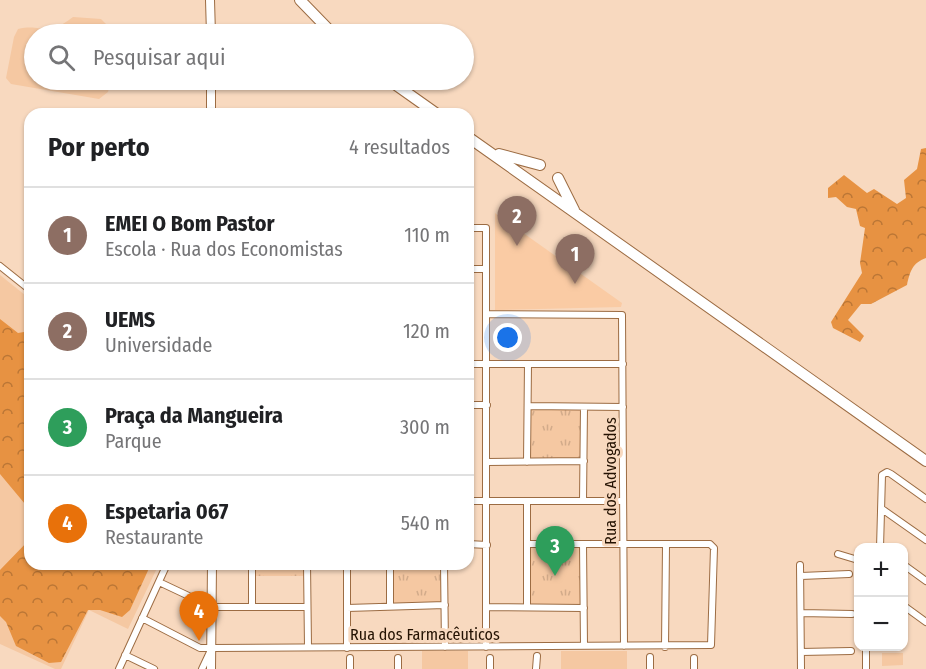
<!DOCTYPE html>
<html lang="pt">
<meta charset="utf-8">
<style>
:root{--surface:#fff;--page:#f6f6f6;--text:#202124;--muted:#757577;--line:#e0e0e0;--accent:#3481b4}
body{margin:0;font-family:"Fira Sans Condensed",sans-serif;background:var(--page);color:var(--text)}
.controls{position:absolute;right:18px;bottom:18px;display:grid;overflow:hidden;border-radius:12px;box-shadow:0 2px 4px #0004}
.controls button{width:54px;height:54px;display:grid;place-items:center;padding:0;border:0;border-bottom:2px solid var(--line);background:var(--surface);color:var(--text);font:30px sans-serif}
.you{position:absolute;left:508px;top:338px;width:21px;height:21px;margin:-15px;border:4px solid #fff;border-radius:50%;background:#1a73e8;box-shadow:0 0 0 9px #1a73e833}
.badge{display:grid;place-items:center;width:39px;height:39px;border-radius:50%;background:var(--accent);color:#fff;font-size:20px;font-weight:700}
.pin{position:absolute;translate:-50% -50px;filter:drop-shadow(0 2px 3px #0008)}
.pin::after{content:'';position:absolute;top:32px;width:21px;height:18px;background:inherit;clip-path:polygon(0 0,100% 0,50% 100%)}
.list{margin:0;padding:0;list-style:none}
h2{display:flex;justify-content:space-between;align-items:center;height:78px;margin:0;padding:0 24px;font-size:26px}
h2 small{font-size:20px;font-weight:400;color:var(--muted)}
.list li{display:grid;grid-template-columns:39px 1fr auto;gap:18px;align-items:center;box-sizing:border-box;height:96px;padding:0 24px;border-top:2px solid var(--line)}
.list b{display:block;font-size:22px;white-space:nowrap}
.list p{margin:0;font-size:20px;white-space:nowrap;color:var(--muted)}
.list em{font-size:20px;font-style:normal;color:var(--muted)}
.icon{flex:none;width:33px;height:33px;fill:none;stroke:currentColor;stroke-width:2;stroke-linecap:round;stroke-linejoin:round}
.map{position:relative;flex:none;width:926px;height:669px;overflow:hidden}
.search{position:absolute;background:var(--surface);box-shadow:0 2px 4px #0004;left:24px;top:24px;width:450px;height:66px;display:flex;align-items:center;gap:15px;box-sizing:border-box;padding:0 21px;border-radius:33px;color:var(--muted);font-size:22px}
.panel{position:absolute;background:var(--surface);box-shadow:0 2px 4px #0004;left:24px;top:108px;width:450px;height:462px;border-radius:18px}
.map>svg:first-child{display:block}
</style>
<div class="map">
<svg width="926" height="669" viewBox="0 0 926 669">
<defs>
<pattern id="forest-crowns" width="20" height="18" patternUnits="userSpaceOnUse" patternTransform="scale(1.5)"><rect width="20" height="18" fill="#e79242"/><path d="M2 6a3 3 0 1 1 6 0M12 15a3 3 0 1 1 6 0" fill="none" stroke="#bb7635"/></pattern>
<pattern id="park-tufts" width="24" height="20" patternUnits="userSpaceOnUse" patternTransform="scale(1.5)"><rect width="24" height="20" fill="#f5c8a2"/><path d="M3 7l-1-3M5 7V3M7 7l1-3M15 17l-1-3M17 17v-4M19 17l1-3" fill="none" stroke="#d2ab8a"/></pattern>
</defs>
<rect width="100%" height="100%" fill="#f8d9bf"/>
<!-- built -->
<path fill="#facba4" d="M495,213L622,303L621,307L495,310Z"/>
<!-- grass -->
<path fill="#f5c8a2" d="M73,17L101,19L116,34H34V80H111L108,92L99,99L11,84L6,78L14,37L18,29C46,23 42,40 73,17Z
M0,275L30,299V564H159L128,629L89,610L61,669H55L0,644Z
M422,651H468V669H422Z
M561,651H627V669H561Z
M882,653H903V665L882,666Z"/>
<!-- forest -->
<path fill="url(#forest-crowns)" d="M926,148V258C912,263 910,272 907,285L871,304H861L848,320L864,336L860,342L833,328L831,322L862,273L860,263L865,228L860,226L856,209L847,207L836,197L828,198V188L844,175L867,193L874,189L897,204L906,198L904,180L917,169L921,149Z
M0,291V319L18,333L30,331V510L0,474Z
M30,539V564H151L130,610L122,617L100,610H88L61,662L49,663L16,646L6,622L0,616V570Z"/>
<!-- park -->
<path fill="url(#park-tufts)" d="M530,409H581V459H530Z
M530,547L580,548L581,605L530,604Z
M255,564H304V576H255Z
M394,564H442V603L393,604Z"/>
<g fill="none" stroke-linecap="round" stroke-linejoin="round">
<defs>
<path id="street" d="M468,228H486V647
M0,266L30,290
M468,269H486
M486,314L622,315L624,646
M468,364H623
M468,405H487
M528,406L623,407
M487,462L584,461
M527,462L528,364
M468,501H623
M527,501V607
M583,501L584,407
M882,509L926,540
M468,544L487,545
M583,544L584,646
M880,548L882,475L887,472L891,474L926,499
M838,554L858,560
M307,564L308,647
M347,564V648
M444,564L445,647
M800,565L801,669
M904,565L926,581
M801,576L849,574
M159,582L212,607H307
M390,606V564
M904,606L926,622
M252,607V564
M487,607L584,608
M347,608L445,605
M801,613L852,614
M142,618L200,648H212L711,645L714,548L710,544H527
M665,647L666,545
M801,652L851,651
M125,655L154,669
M650,657V669
M490,658V669
M694,658V669
M119,669L167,564
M202,669L210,652
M350,669V658
M398,669V658
M536,669L537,656
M866,669V646"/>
<path id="secondary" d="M210,0L211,34
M211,80V114
M211,669L212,564"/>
<path id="highway" d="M300,0L333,34
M389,80L437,114
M468,137L926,461
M499,154L540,165
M558,178L574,210"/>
</defs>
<!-- street casing -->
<use href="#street" stroke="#9c6c43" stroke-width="8"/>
<!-- secondary casing -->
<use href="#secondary" stroke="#9c6c43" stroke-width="10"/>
<!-- highway casing -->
<use href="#highway" stroke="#9c6c43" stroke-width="12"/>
<!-- street -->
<use href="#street" stroke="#fff" stroke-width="6"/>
<!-- secondary -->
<use href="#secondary" stroke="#fff" stroke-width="8"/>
<!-- highway -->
<use href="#highway" stroke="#fff" stroke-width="10"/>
</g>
<g text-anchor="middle" stroke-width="6" stroke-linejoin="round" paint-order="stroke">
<!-- street labels -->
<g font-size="16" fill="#241202" stroke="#f8d9bf">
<text transform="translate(610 481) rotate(-90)" y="6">Rua dos Advogados</text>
<text x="425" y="640">Rua dos Farmacêuticos</text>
</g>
</g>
</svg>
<div class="controls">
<button>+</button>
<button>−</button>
</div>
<div class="you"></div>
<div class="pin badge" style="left:575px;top:284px;background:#8d6e63">1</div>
<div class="pin badge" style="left:517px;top:246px;background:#8d6e63">2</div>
<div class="pin badge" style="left:555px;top:576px;background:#2e9e5b">3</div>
<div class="pin badge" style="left:199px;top:641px;background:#e8710a">4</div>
<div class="search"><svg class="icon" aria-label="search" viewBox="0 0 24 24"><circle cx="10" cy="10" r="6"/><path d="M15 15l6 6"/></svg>Pesquisar aqui</div>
<section class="panel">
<h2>Por perto<small>4 resultados</small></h2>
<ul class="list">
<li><span class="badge" style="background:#8d6e63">1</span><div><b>EMEI O Bom Pastor</b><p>Escola · Rua dos Economistas</p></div><em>110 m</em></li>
<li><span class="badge" style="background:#8d6e63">2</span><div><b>UEMS</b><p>Universidade</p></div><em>120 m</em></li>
<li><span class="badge" style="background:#2e9e5b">3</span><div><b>Praça da Mangueira</b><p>Parque</p></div><em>300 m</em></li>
<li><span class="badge" style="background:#e8710a">4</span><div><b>Espetaria 067</b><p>Restaurante</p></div><em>540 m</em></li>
</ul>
</section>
</div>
